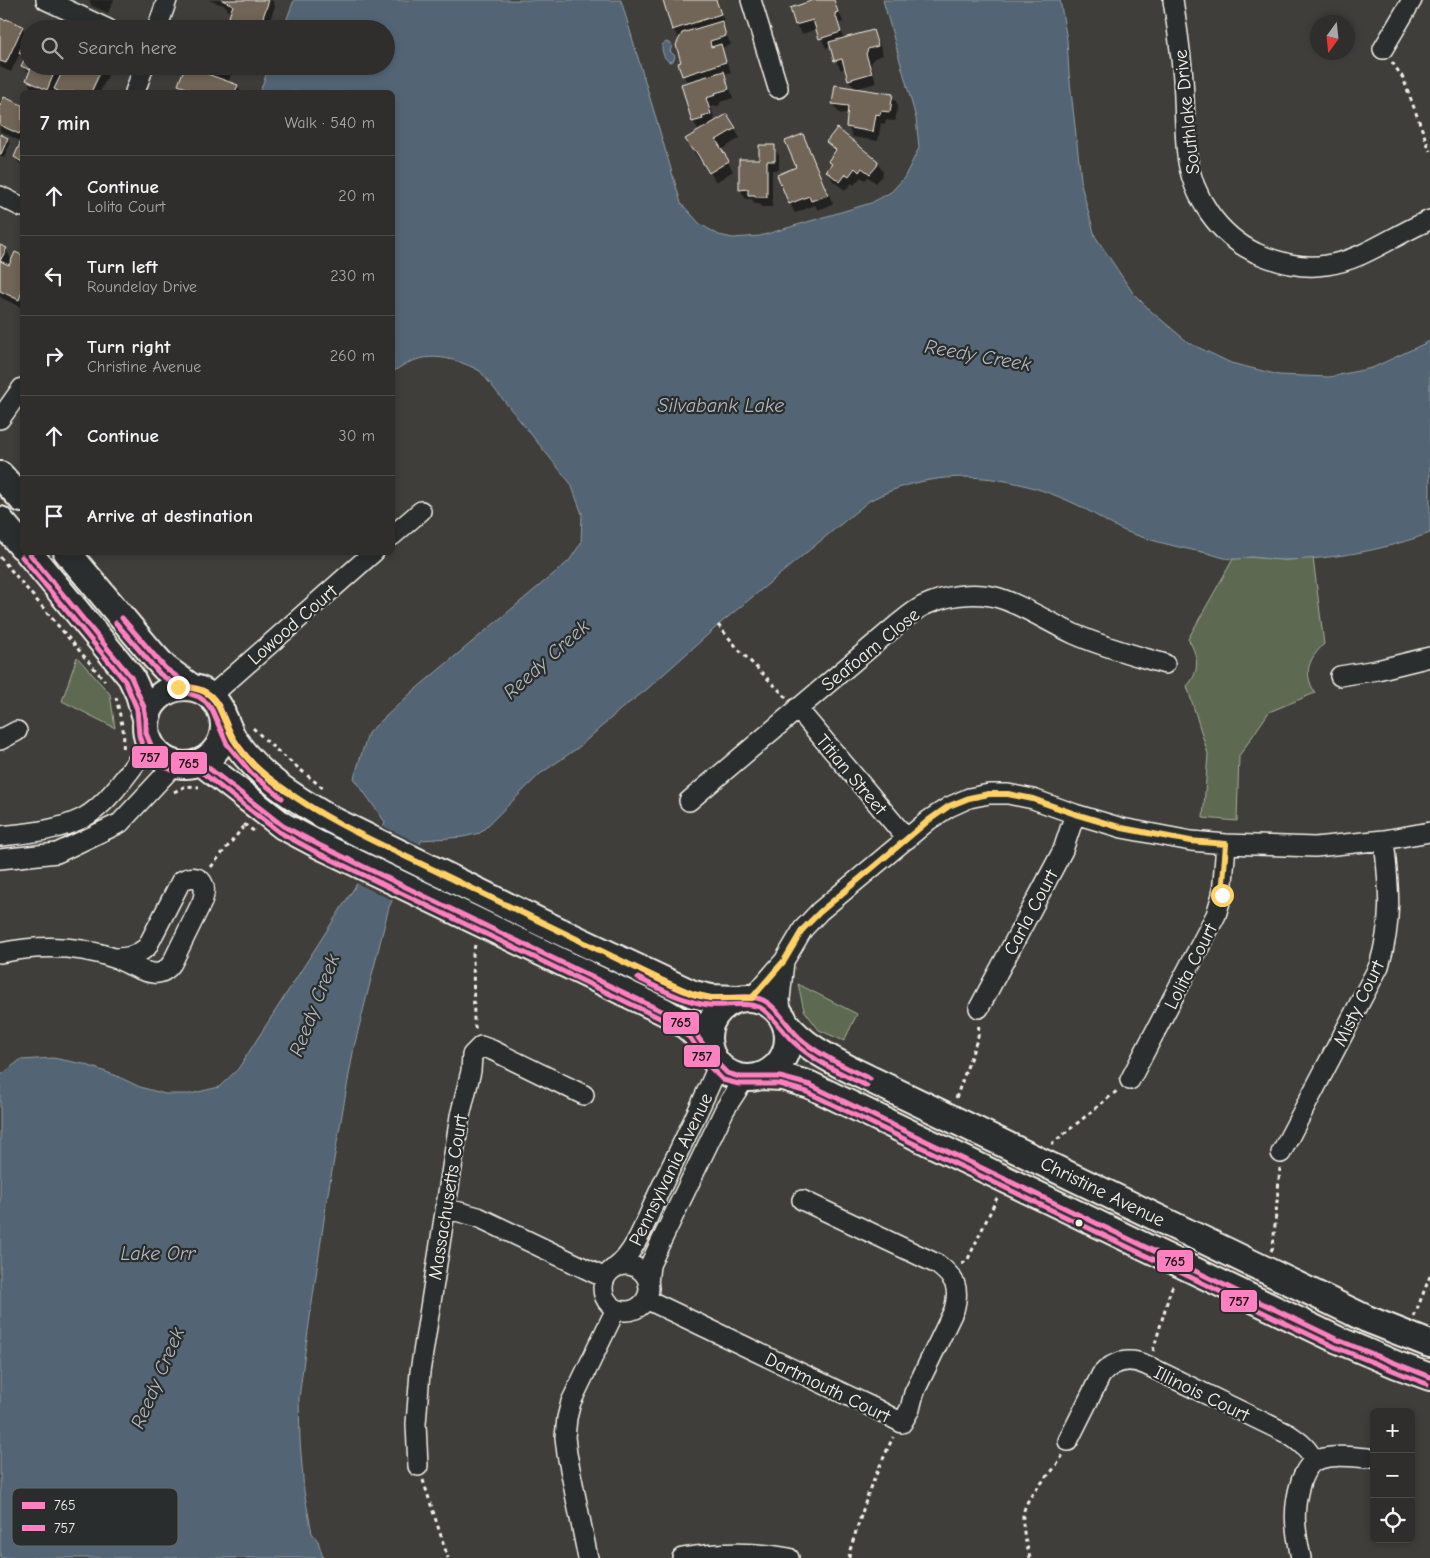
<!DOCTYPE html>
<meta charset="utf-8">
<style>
:root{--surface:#2f2e2c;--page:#3b3a38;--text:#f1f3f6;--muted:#a7a8a9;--line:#4a4a48}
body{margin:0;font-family:"Comic Neue",sans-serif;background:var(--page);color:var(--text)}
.controls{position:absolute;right:15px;bottom:15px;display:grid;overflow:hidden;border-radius:8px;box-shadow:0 2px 8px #0003}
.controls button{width:45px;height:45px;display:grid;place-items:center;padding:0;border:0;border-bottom:1px solid var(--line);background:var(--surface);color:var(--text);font:25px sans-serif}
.compass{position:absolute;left:1310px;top:15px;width:45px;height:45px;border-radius:50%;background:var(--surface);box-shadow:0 2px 8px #0003;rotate:195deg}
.stop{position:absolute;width:15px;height:15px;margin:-11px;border:4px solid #ffd166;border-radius:50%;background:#fff}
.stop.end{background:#ffd166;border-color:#fff;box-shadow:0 1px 5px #0008}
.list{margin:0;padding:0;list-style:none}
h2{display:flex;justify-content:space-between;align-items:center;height:65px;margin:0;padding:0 20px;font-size:21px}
h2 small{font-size:16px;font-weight:400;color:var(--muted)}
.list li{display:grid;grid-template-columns:32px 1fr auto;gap:15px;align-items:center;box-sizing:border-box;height:80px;padding:0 20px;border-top:1px solid var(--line)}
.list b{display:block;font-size:19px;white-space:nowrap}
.list p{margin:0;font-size:16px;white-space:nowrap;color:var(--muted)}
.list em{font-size:16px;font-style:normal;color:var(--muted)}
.icon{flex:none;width:28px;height:28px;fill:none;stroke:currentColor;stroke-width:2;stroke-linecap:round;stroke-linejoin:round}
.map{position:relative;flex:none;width:1430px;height:1558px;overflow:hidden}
.search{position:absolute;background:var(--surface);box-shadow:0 2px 8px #0003;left:20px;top:20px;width:375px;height:55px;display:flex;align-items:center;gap:12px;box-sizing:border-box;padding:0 18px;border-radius:28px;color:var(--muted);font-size:19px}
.panel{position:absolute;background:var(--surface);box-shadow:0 2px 8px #0003;left:20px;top:90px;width:375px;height:465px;border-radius:8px}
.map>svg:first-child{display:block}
</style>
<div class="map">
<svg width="1430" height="1558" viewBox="0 0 1430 1558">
<rect width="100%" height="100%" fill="#3f3e3a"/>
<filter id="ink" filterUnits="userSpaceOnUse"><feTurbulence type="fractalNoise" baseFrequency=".02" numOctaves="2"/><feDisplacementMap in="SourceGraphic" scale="10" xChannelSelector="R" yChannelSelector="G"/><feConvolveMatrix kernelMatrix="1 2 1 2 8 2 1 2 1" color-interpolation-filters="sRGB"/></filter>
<g filter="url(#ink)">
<!-- green -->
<path fill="#5d6a51" stroke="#a8ae9c" d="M1249,557L1285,560L1313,558L1324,644C1308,660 1303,672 1315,693L1269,712L1239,756L1237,821L1203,818L1208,754L1187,686C1201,671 1198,655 1188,639L1233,559Z
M77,657L110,694L115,728L62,701Z
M798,984L857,1014L844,1041L819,1030L804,1010Z"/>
<!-- water -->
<path fill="#526575" stroke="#939da3" d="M294,0H621L681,203L700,224L719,235L733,238L760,236L871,203L891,192L904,178L919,148L916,118L883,0H1060L1067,40L1069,73L1082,188L1095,236L1133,293L1152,312L1189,343L1231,363L1279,375L1329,377L1372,368L1430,341V533C1384,550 1335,559 1285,560C1274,560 1263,558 1251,557C1245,557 1239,560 1233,559C1224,559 1215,555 1207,553C1181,548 1155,542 1130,533C1110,526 1092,511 1073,503C1007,472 934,466 869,501L722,622L645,691L621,709L579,747L540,774L480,833L463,837L422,840L389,907L354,1047L327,1199L305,1352L299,1398L300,1441L304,1491L312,1533L318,1541L323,1558H0V1076L20,1060L53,1058L84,1064L117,1076L140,1087L165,1094H190L219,1087L238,1069L374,857L385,822L354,778L368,733L411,693L569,561L581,543L582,514L571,484L480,371C449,355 422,350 393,372L392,92H260L269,66H386V29H283Z
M666,42L671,44L672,46L670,51L675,56L674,60L670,62C663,59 662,51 662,45Z"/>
<!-- pier -->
<path fill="#3f3e3a" d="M381,825L422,845L410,869L373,852Z
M369,860L406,877L394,901L354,882Z"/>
<!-- shadow -->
<path fill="#0007" d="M89,0H114L108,13L92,6Z
M208,0H272L275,6L267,29H235L229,20L232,12L228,11L226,6Z
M664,0H716L725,24L722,25L731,45L721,48L731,72L724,74L728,82L733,98L720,102V105L711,107L715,122L727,116L740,138L721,150L733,171L716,182L701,158L699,160L687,140L700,132L693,121L688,83L683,75L681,38L679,39L673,29Z
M808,0H834L843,22L839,23L844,39L873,31L878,41L883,55L874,58L871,64L876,83L855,89L892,95L898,105L895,121L886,120L885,124L881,123L878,141L853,137L848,127V115L839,113L833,104L855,89L849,80L846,68L841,70L836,61L831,46L826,48L817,29L802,34L796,25L791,8L810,3Z
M0,19L22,27L29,37V66H103L108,75L100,92H92L103,70H100L89,92H58L56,90L55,92H39L32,90L27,80L31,72L25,70L23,65L25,61L20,53L11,72L0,67Z
M201,26L210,29H200Z
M204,66H234L228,83L237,86L241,92H184L179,85L210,77Z
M5,98L22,106V142L0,131V109Z
M802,135L833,204L818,210L815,205L795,213L790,203Z
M0,136L8,139L10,144L4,158L0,156Z
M22,142V164L18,162L15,157Z
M827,142L877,162L883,172L882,176L876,183L868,177L865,180L861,177L854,185L852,183L845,190L833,181L828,171L833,165L830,161L836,154Z
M774,147L779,156V170H772V207H762L760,204H755L752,199H746L740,189L760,160Z
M0,247L6,249L12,261L16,253L22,256V308L0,297Z"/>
<!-- building -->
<path fill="#706557" stroke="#f4f1e8" d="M222,0H269L259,29H254L228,20L233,5Z
M663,0H716L721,14L672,30Z
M814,0H834L838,12L835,13L841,32L819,39L813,20L795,25L790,8Z
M0,18L5,20L6,19L23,26L6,63L0,61Z
M722,21L726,36L710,41L711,47L721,44L726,62L682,76L678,63L681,62L676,45L682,33Z
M873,30L878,46L868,49L866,54L872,73L848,80L842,59L834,61L829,42Z
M27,35L29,36V57L19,53Z
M26,56L29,57V66H32L30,70L21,66Z
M32,66H57L47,90L26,80Z
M65,66H103L91,92H58V91L54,89Z
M185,66L238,85L235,92H191L192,90L178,85Z
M205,66H226L223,73Z
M724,71L729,89L715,93L716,95L706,98L711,114L702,116L703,119L692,122L681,84Z
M835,85L893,94L890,112L881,111L880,115L876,114L873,132L846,127L848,106L832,104Z
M4,97L22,105V133L20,132L19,134L0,125V106Z
M727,114L736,128L716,140L729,161L709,173L695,150L693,151L685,139Z
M837,128L878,161L877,166L870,174L862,168L859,172L855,168L849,176L846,174L840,182L826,171L832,164L828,161L836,150L826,142Z
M0,134L8,138L1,154H0Z
M803,134L828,195L811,201L809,196L789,204L777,175L796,167L785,141Z
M21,141L22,142V162L14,157Z
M759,145H775V161H767V197H755V195H748V189L739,190V159H759Z
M0,245L7,248L0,261L9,265L15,252L22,255V292L19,300L0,291Z"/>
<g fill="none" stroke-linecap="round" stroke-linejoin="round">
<defs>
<path id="minor" d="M46,0L108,29
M751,0L778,88
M1173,0C1177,26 1181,53 1183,79C1185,104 1184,130 1187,155C1192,196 1218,235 1256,253C1277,262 1303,269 1326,265C1364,260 1395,234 1430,220
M157,29L167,0
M1383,49L1412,0
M135,92L144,66
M0,196L22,207
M0,419L22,388
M392,536L421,511
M1340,676L1377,670L1430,657
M211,696L374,552
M797,708L907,839
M0,740L17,731
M689,801L898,624C908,616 918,607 930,603C952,594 982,591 1005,600C1029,609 1050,623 1074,634C1103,647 1134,655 1165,664
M0,836C28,833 57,831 83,818C108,805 133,766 150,744
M0,859L57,853L120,823L175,764
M0,953C38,945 77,945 114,958C127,962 139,972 153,973C162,974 167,970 172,963L202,902C209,883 199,871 181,881L147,947C136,956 128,958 114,958
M752,998L784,961L803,929L820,911L929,820L949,807L969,798L989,794H1008L1033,799L1075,814L1122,828L1191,841L1226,844L1315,847L1384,840L1430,832
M979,1008L1063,850L1075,814
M781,1016L780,999L784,961
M1130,1080L1216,915L1222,895L1226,844
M1281,1153L1379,966C1393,920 1389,887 1384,840
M445,1208L478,1217L605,1278
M603 1288a23 23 0 1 1 46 0a23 23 0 1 1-46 0Z
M615,1268C636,1253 648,1215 659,1192C679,1150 700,1109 718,1066
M648,1283L650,1265L656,1252L725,1109L745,1078
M646,1299L876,1409L902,1423L910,1409L914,1393L954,1310C960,1288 956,1278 937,1264L802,1200
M1068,1441L1101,1375C1113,1361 1129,1357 1146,1365L1288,1434C1300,1442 1308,1448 1314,1461
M418,1466L416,1424L420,1372L460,1116L471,1071L472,1055L481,1046L492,1050L584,1095
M588,1558L567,1454L565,1437L567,1418L571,1402L616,1309
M682,1558C718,1552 753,1551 789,1558
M1301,1558C1295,1529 1292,1510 1301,1481C1304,1473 1309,1463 1317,1460C1332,1454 1352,1457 1368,1458"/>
<path id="secondary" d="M0,475L22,499
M0,520L22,546
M28,552L131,677L139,694L146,718
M67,552L154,656L165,668L191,687
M146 726a39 39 0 1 1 78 0a39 39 0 1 1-78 0Z
M224,718C227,725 230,733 234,740C258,776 294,798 330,819L540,922L693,994L711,998L737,999
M201,762L283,826L319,845L665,1012C688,1025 695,1032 710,1053
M708 1038a40 40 0 1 1 80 0a40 40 0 1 1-80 0Z
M785,1023C803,1045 826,1057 851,1070L1367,1319L1430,1344
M760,1076L783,1077L810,1085L1338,1340L1397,1365L1430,1377"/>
</defs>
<!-- minor casing -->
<use href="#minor" stroke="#f4f1e8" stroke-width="22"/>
<!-- secondary casing -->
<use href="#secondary" stroke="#f4f1e8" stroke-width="30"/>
<!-- path -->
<path stroke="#f4f1e8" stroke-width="3" stroke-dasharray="4 4" stroke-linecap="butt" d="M1392,62L1403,78L1430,151
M0,557L105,681
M718,625L740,651L786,697
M116,697L124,734L123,752
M253,728L275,749L324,789
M174,792L186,786L199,787
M244,824L255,832
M211,867L245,825
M475,945L473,954L474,1022L476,1031
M956,1098L978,1037L979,1023
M1052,1145L1054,1142L1118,1090
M1271,1251L1273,1247L1280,1168
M962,1264L968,1259L997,1198
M1414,1317L1430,1276
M1153,1351L1170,1292L1174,1283
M423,1480L448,1558
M849,1558L850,1550L870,1488L893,1437
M1030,1558C1027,1545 1022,1530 1023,1516C1025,1493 1054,1475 1063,1454"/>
<!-- minor -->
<use href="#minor" stroke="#2a2d2e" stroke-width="19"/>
<!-- secondary -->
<use href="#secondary" stroke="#2a2d2e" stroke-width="26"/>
<defs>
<path id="bus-1" d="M28,552L131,677L144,707L146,719V733L153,750L159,756L174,763L183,764L201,762L283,826L319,845L670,1015L695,1033L715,1061L727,1073L740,1077H780L810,1085L1338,1340L1430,1377
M122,618L165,668L191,687L202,690L211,696L219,706L233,739L257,769L287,792
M641,971C663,981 685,994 709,998C726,1000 746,993 763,1000C778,1007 789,1030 803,1041C823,1057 847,1068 870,1079"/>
<path id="bus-2" d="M22,557L125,681L137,709L139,735L142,745L148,755L155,762L172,770L183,771L199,770L279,832L316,852L666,1021L690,1038L709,1066L723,1080L739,1084H779L807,1092L1335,1347L1427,1384
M116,623L160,674L187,693L199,697L206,702L212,710L227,744L252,774L282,798
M638,978C661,989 684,1002 709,1005C725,1007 744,1001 759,1007C771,1012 785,1036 797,1045C817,1063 843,1074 867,1086"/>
</defs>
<!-- bus-1 casing -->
<use href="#bus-1" stroke="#2a2d2e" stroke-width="9"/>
<!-- bus-2 casing -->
<use href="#bus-2" stroke="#2a2d2e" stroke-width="9"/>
<!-- bus-1 -->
<use href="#bus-1" stroke="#ff80c0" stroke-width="5"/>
<!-- bus-2 -->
<use href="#bus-2" stroke="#ff80c0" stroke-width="5"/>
</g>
</g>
<g fill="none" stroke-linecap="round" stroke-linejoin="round" filter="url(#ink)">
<!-- route -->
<path stroke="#ffd166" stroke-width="6" d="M178,687C221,687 216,708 233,738C243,756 260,772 277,784C324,820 380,844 432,869C508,906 585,943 661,980L693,994L711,998H752L784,961L803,929L820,912L929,820L949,806L969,798L989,794H1008L1033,799L1075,814L1122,828L1190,841L1226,844L1222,895"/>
</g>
<!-- markers -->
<circle fill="#f4f1e8" stroke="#2a2d2e" stroke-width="2" cx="1079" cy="1223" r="4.5"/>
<g text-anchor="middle" stroke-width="4.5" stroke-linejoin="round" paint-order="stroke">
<!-- street labels -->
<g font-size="19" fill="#f4f1e8" stroke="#2a2d2e">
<text transform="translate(1186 112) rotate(-96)" y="7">Southlake Drive</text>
<text transform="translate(292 624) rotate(-41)" y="7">Lowood Court</text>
<text transform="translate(870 649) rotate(-39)" y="7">Seafoam Close</text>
<text transform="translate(852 774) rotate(50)" y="7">Titian Street</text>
<text transform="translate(1030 912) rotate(-62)" y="7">Carla Court</text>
<text transform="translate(1190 966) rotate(-63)" y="7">Lolita Court</text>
<text transform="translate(1358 1003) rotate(-64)" y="7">Misty Court</text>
<text transform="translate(670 1169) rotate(-64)" y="7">Pennsylvania Avenue</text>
<text transform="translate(1103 1191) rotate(26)" y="7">Christine Avenue</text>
<text transform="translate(447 1197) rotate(-81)" y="7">Massachusetts Court</text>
<text transform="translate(828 1387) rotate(26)" y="7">Dartmouth Court</text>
<text transform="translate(1202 1393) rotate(26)" y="7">Illinois Court</text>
</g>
<!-- water labels -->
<g font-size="20" font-style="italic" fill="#b3b9ba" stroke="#2a2d2e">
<text transform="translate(978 355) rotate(10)" y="7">Reedy Creek</text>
<text x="721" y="412">Silvabank Lake</text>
<text transform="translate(546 659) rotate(-42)" y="7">Reedy Creek</text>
<text transform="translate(314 1005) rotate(-69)" y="7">Reedy Creek</text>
<text x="158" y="1260">Lake Orr</text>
<text transform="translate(157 1378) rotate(-67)" y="7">Reedy Creek</text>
</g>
</g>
<!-- legend -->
<rect x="12" y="1488" width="166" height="58" rx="8" fill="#2a2d2e" stroke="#676866" stroke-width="1"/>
<rect x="22" y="1502" width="23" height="7" fill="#ff80c0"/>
<rect x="22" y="1525" width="23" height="6" fill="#ff80c0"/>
<g font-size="14" fill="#f4f1e8">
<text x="54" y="1510">765</text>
<text x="54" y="1533">757</text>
</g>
<g stroke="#2a2d2e" stroke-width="2">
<rect x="131" y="745" width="38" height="24" rx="5" fill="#ff80c0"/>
<rect x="170" y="751" width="38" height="24" rx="5" fill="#ff80c0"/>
<rect x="662" y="1011" width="38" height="24" rx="5" fill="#ff80c0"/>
<rect x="683" y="1044" width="38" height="24" rx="5" fill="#ff80c0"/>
<rect x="1156" y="1249" width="38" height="24" rx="5" fill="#ff80c0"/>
<rect x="1220" y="1289" width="38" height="24" rx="5" fill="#ff80c0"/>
</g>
<g font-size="14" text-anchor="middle" font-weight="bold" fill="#111">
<text x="150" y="762">757</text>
<text x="189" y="768">765</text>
<text x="681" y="1027">765</text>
<text x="702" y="1061">757</text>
<text x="1175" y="1266">765</text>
<text x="1239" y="1306">757</text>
</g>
</svg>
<div class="controls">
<button>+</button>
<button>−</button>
<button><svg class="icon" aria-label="locate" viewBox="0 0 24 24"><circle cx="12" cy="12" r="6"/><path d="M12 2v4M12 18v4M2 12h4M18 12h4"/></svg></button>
</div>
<svg class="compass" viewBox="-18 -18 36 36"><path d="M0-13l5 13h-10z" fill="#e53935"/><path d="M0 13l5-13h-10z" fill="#a7a8a9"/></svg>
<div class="stop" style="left:1222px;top:895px"></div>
<div class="stop end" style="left:178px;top:687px"></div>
<div class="search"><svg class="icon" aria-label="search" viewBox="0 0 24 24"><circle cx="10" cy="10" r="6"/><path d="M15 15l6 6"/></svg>Search here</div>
<section class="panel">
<h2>7 min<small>Walk · 540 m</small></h2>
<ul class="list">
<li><svg class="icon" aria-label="ahead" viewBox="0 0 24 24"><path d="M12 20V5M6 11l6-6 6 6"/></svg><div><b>Continue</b><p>Lolita Court</p></div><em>20 m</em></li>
<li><svg class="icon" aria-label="left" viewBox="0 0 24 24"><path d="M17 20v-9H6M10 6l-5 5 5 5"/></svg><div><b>Turn left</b><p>Roundelay Drive</p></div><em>230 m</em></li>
<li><svg class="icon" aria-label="right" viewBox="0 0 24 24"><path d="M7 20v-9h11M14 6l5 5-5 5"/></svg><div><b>Turn right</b><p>Christine Avenue</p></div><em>260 m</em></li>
<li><svg class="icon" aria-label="ahead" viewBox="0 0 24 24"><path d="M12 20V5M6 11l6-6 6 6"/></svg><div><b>Continue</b></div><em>30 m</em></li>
<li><svg class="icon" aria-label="arrive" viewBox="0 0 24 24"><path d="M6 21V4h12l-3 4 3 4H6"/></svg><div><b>Arrive at destination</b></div></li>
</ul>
</section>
</div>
